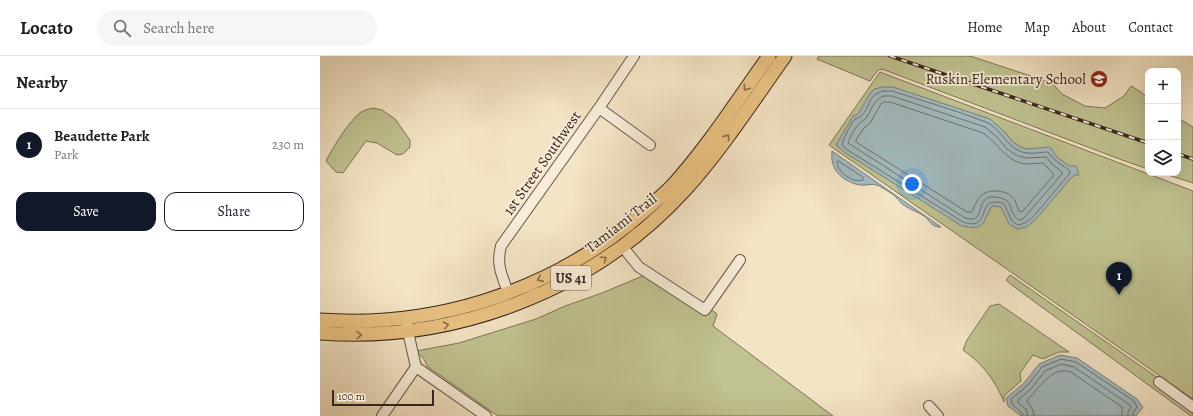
<!DOCTYPE html>
<meta charset="utf-8">
<style>
:root{--surface:#fff;--page:#f6f6f6;--text:#222;--muted:#767676;--line:#e0e0e0;--accent:#111827}
body{margin:0;font-family:Alegreya,serif;background:var(--page);color:var(--text)}
.controls{position:absolute;right:12px;top:12px;display:grid;overflow:hidden;border-radius:8px;box-shadow:0 4px 16px #0002}
.controls button{width:36px;height:36px;display:grid;place-items:center;padding:0;border:0;border-bottom:1px solid var(--line);background:var(--surface);color:var(--text);font:20px sans-serif}
.scale{position:absolute;left:12px;bottom:10px;width:102px;box-sizing:border-box;padding-left:4px;border:2px solid #3b261c;border-top:0;font-size:11px;line-height:14px;white-space:nowrap;color:#3b261c;-webkit-text-stroke:3px #f7edd9;paint-order:stroke}
.you{position:absolute;left:592px;top:128px;width:14px;height:14px;margin:-10px;border:3px solid #fff;border-radius:50%;background:#1a73e8;box-shadow:0 0 0 6px #1a73e833}
.badge{display:grid;place-items:center;width:26px;height:26px;border-radius:50%;background:var(--accent);color:#fff;font-size:13px;font-weight:700}
.pin{position:absolute;translate:-50% -33px;filter:drop-shadow(0 1px 2px #0008)}
.pin::after{content:'';position:absolute;top:21px;width:14px;height:12px;background:inherit;clip-path:polygon(0 0,100% 0,50% 100%)}
.list{margin:0;padding:0;list-style:none}
h2{display:flex;justify-content:space-between;align-items:center;height:52px;margin:0;padding:0 16px;font-size:17px}
h2 small{font-size:13px;font-weight:400;color:var(--muted)}
.list li{display:grid;grid-template-columns:26px 1fr auto;gap:12px;align-items:center;box-sizing:border-box;height:72px;padding:0 16px;border-top:1px solid var(--line)}
.list b{display:block;font-size:15px;white-space:nowrap}
.list p{margin:0;font-size:13px;white-space:nowrap;color:var(--muted)}
.list em{font-size:13px;font-style:normal;color:var(--muted)}
.actions{display:flex;gap:8px;padding:12px 16px}
.actions a{flex:1;padding:9px 0;border:1px solid var(--accent);border-radius:12px;text-align:center;font-size:14px;color:var(--accent)}
.actions .main{background:var(--accent);color:#fff}
.icon{flex:none;width:22px;height:22px;fill:none;stroke:currentColor;stroke-width:2;stroke-linecap:round;stroke-linejoin:round}
.map{position:relative;flex:none;width:873px;height:360px;overflow:hidden}
header{display:flex;align-items:center;gap:24px;box-sizing:border-box;height:56px;padding:0 20px;background:var(--surface);border-bottom:1px solid var(--line)}
header strong{font-size:19px}
nav{display:flex;gap:22px;margin-inline-start:auto;font-size:14px}
.search{width:280px;height:36px;background:var(--page);display:flex;align-items:center;gap:10px;box-sizing:border-box;padding:0 14px;border-radius:22px;color:var(--muted);font-size:15px}
main{display:flex}
aside{flex:1;background:var(--surface)}
.map>svg:first-child{display:block}
</style>
<header>
<strong>Locato</strong>
<div class="search"><svg class="icon" aria-label="search" viewBox="0 0 24 24"><circle cx="10" cy="10" r="6"/><path d="M15 15l6 6"/></svg>Search here</div>
<nav><a>Home</a><a>Map</a><a>About</a><a>Contact</a></nav>
</header>
<main>
<aside>
<h2>Nearby<small></small></h2>
<ul class="list">
<li><span class="badge">1</span><div><b>Beaudette Park</b><p>Park</p></div><em>230 m</em></li>
</ul>
<div class="actions"><a class="main">Save</a><a>Share</a></div>
</aside>
<div class="map">
<svg width="873" height="360" viewBox="0 0 873 360">
<rect width="100%" height="100%" fill="#f3e4c5"/>
<filter id="stains"><feTurbulence type="fractalNoise" baseFrequency=".005" numOctaves="4"/><feColorMatrix values="0 0 0 0 .2 0 0 0 0 .09 0 0 0 0 .02 0 0 0 .5 -.17"/></filter>
<radialGradient id="worn" r=".72"><stop offset=".6" stop-color="#630" stop-opacity="0"/><stop offset="1" stop-color="#630" stop-opacity=".3"/></radialGradient>
<!-- green -->
<path fill="#c0c291" stroke="#7e7456" d="M499,0H650L732,27L742,38L765,50L785,52L804,40L811,30L821,36L828,42V113L802,104L562,13L558,14L550,25L497,3Z
M560,16L873,135V343L509,89Z
M53,52L62,54L75,63L90,84V91L83,98L77,99L57,87L46,85L23,117L16,116L6,105C13,91 29,65 41,56C45,54 49,53 53,52Z
M858,62L873,71V127L842,117H858Z
M325,219L385,260L390,253L397,258L393,270L513,360H178L107,310L104,303L96,295L139,287L216,263L245,250L282,237Z
M690,219L838,322L834,328L873,356V360H871L693,230L686,224Z
M679,248L749,296H739L723,303L713,299L700,317L701,325L684,340V346C675,324 662,307 643,294L647,284L670,250Z"/>
<!-- water -->
<path fill="#a2bbc0" stroke="#797f7e" d="M563,31H573L670,63L685,76L693,86L701,91L707,93L730,91L737,101L749,110H756L759,119H755L751,122L716,163L707,171L697,173L689,168L681,151L672,150C662,167 666,175 642,170L524,96L516,89L533,60L538,58L549,39L554,33Z
M512,95L621,171C610,171 611,165 604,160C598,156 591,154 585,150C581,148 579,144 576,141C571,137 566,134 561,131C553,126 547,130 540,129C533,128 528,125 523,122C513,114 511,106 512,95Z
M740,299L757,302L817,343L823,351L816,360H701L688,350L686,342L704,327L719,308Z"/>
<g fill="none" stroke-linecap="round" stroke-linejoin="round">
<!-- shore -->
<path stroke="#6e706e" stroke-width="1" d="M563,35H572C603,45 635,54 666,66C682,73 688,95 707,97C714,98 721,96 728,96L735,104L750,115V117L713,161L705,167L698,169L692,165L684,148C681,146 678,146 674,146C662,146 666,164 656,167C652,169 647,167 643,166L526,93L522,89C523,83 531,67 535,63C537,62 540,62 541,60C551,51 547,39 563,35Z
M564,40H572L665,71L678,82L687,93L698,100L707,102L726,101L731,107L742,116V118L703,163L699,164C686,156 697,142 673,141C658,141 663,159 654,163C651,164 648,162 645,162L528,87C529,83 535,71 539,68C541,65 544,65 546,62C552,54 554,42 564,40Z
M565,46H570L663,77C678,87 687,107 707,108C712,108 718,107 723,107L733,117L734,119L702,156L699,155C697,150 696,144 692,141C688,136 683,136 677,135C662,134 657,143 652,156H647L536,86V84L543,73L550,67L561,48Z
M518,105L543,121V124C533,127 518,117 517,107Z
M703,360L701,356L692,348L691,343L707,330L722,311L741,303L756,306L814,345L817,351L813,357V360
M708,360L706,353L698,347V344L711,333L725,315L741,308L754,311L810,349L811,351L808,356V360
M714,360C714,352 708,349 707,344C717,335 728,316 742,315C744,314 749,316 751,316L802,351V360"/>
<defs>
<path id="minor" d="M279,52L330,89
M302,190L319,211L385,254L420,204
M188,237C182,218 176,210 181,190L279,52L314,0
M87,268L88,276L96,311L166,360
M839,326L873,351
M609,350L618,360
M62,360L96,311"/>
<path id="major" d="M0,264C111,272 221,238 308,169C323,156 339,143 353,129C389,89 418,43 449,0
M0,277C135,287 274,234 365,134C402,93 433,45 465,0"/>
</defs>
<!-- minor casing -->
<use href="#minor" stroke="#695646" stroke-width="12"/>
<!-- major casing -->
<use href="#major" stroke="#3b261c" stroke-width="15"/>
<!-- minor -->
<use href="#minor" stroke="#f7edd9" stroke-width="10"/>
<!-- major -->
<use href="#major" stroke="#eac282" stroke-width="13"/>
<defs>
<path id="rail" d="M570,0L828,87
M858,98L873,103"/>
</defs>
<!-- rail casing -->
<use href="#rail" stroke="#3b261c" stroke-width="3.5"/>
<!-- rail -->
<use href="#rail" stroke="#f7edd9" stroke-width="2" stroke-dasharray="6" stroke-linecap="butt"/>
</g>
<!-- one-way arrows -->
<defs><path id="oneway-chevron" d="M-2-3.5L2.5 0L-2 3.5" fill="none" stroke-width="1.6" stroke-linecap="round" stroke-linejoin="round"/></defs>
<g stroke="#8a6c4a">
<use href="#oneway-chevron" transform="translate(426 32) rotate(125)"/>
<use href="#oneway-chevron" transform="translate(407 81) rotate(-55)"/>
<use href="#oneway-chevron" transform="translate(284 203) rotate(-35)"/>
<use href="#oneway-chevron" transform="translate(220 223) rotate(154)"/>
<use href="#oneway-chevron" transform="translate(126 269) rotate(-13)"/>
<use href="#oneway-chevron" transform="translate(39 279) rotate(-1)"/>
</g>
<!-- icons -->
<defs>
<symbol id="school-disc" viewBox="-11 -11 22 22"><circle r="9.5" fill="#8f2418" stroke="#f7edd9"/><path d="M0-5L7-2L0 1L-7-2ZM-4 1L0 2.5L4 1V4Q0 6-4 4Z" fill="#fff"/></symbol>
</defs>
<g fill-rule="evenodd">
<use href="#school-disc" x="769" y="13" width="20" height="20"/>
</g>
<g text-anchor="middle" stroke-width="3.5" stroke-linejoin="round" paint-order="stroke">
<!-- shield labels -->
<rect fill="#f7edd9" stroke="#736255" stroke-width="1" x="231" y="210" width="40" height="24" rx="3"/>
<g font-size="14" font-weight="bold" fill="#3b261c">
<text x="251" y="227">US 41</text>
</g>
<!-- poi labels -->
<g font-size="15" fill="#3b261c" stroke="#f7edd9" text-anchor="end">
<text x="766" y="28">Ruskin Elementary School</text>
</g>
<!-- street labels -->
<g font-size="15" fill="#3b261c" stroke="#f7edd9">
<text transform="translate(222 107) rotate(-55)" y="5">1st Street Southwest</text>
<text transform="translate(301 167) rotate(-38)" y="5">Tamiami Trail</text>
</g>
</g>
<rect width="100%" height="100%" filter="url(#stains)"/>
<rect width="100%" height="100%" fill="url(#worn)"/>
</svg>
<div class="controls">
<button>+</button>
<button>−</button>
<button><svg class="icon" aria-label="layers" viewBox="0 0 24 24"><path d="M12 4l9 5-9 5-9-5zM3 14l9 5 9-5"/></svg></button>
</div>
<div class="scale">100 m</div>
<div class="you"></div>
<div class="pin badge" style="left:799px;top:239px">1</div>
</div>
</main>
